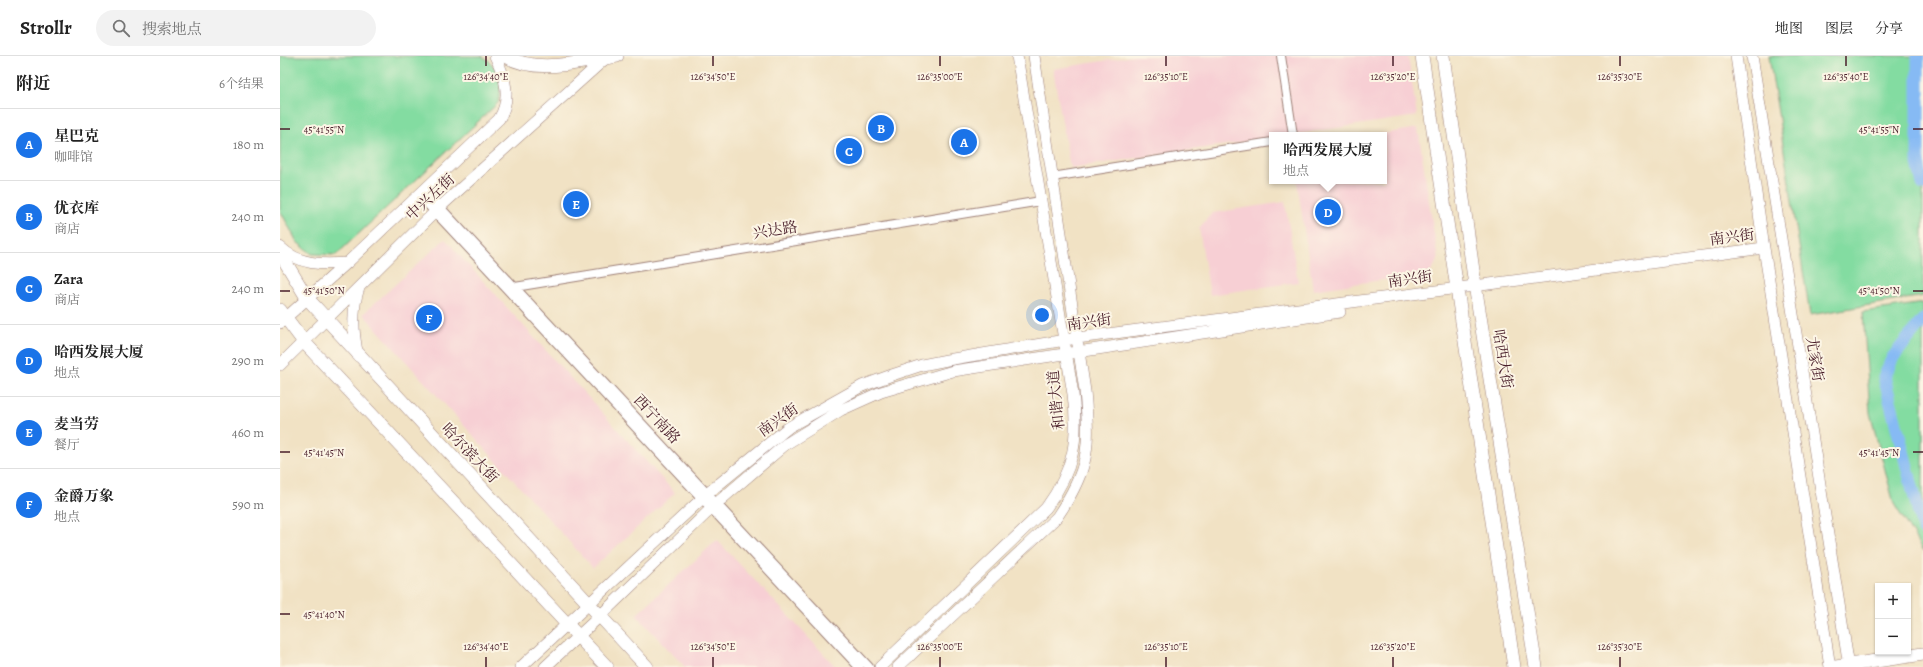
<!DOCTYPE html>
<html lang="zh">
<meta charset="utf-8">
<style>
:root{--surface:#fff;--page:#f2f2f2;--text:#222;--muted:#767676;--line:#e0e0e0;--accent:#1a73e8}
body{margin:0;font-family:Alegreya,"Noto Serif SC",serif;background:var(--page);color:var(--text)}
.controls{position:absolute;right:12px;bottom:12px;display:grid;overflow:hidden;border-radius:0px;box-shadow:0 1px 3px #0004}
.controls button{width:36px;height:36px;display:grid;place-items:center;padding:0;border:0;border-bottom:1px solid var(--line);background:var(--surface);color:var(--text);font:20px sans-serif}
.you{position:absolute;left:762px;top:259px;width:14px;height:14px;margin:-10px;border:3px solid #fff;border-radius:50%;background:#1a73e8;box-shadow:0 0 0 6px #1a73e833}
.badge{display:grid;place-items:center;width:26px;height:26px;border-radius:50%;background:var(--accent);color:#fff;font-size:13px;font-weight:700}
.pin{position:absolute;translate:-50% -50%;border:2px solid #fff;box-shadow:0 1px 4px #0006}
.popup{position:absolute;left:989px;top:76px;width:118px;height:52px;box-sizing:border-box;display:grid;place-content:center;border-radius:0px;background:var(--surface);filter:drop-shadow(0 1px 3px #0005);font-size:13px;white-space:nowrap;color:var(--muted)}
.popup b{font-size:15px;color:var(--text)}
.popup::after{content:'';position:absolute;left:50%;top:100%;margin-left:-8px;border:8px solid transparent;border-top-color:var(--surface)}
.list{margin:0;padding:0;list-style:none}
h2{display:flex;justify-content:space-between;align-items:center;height:52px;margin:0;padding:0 16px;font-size:17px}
h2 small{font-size:13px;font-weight:400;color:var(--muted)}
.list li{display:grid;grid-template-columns:26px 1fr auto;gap:12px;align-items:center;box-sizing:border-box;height:72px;padding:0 16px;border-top:1px solid var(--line)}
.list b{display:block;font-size:15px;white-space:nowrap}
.list p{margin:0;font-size:13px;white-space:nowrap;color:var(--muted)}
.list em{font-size:13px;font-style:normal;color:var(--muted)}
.icon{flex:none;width:22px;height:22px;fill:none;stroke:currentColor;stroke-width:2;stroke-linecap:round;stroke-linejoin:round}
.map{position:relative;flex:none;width:1643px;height:611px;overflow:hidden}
header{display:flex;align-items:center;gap:24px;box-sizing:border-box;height:56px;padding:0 20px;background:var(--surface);border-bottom:1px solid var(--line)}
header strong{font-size:19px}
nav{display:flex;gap:22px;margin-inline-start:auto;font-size:14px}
.search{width:280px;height:36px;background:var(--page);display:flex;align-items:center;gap:10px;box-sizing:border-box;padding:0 14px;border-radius:22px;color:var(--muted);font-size:15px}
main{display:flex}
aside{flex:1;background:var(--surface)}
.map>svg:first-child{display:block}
</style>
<header>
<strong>Strollr</strong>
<div class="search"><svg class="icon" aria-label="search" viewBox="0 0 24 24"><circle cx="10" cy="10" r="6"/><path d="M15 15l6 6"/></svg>搜索地点</div>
<nav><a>地图</a><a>图层</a><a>分享</a></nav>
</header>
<main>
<aside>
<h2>附近<small>6个结果</small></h2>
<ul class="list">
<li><span class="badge">A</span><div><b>星巴克</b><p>咖啡馆</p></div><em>180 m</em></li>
<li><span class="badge">B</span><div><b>优衣库</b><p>商店</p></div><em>240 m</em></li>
<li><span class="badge">C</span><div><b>Zara</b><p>商店</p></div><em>240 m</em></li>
<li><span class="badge">D</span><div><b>哈西发展大厦</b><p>地点</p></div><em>290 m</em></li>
<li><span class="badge">E</span><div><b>麦当劳</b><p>餐厅</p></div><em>460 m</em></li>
<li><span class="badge">F</span><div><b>金爵万象</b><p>地点</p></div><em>590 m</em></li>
</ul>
</aside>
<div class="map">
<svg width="1643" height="611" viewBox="0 0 1643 611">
<rect width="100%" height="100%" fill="#fcf5e5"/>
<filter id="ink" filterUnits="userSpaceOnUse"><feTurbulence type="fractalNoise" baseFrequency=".025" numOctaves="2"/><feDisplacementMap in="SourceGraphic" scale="8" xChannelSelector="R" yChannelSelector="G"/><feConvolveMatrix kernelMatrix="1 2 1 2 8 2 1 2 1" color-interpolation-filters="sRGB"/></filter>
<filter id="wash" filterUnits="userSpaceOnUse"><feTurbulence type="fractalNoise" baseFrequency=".012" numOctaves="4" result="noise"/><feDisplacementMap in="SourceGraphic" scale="16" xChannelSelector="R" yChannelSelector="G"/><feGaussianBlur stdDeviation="0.9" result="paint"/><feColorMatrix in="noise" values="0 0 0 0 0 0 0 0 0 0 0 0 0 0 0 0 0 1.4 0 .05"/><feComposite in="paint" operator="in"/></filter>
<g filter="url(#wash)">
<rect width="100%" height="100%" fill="#f1e2c4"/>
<!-- built -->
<path fill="#f7cfd4" d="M854,0H1128L1137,60L1010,79H992V82L790,112L773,13Z
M1138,72L1158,204L1150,217L1033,234L1017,125H1104V79H1096Z
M1005,146L1018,226L930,239L919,172L932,157Z
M165,183L395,437L313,512L83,258Z
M437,484L556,611H405L356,559Z"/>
<!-- green -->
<path fill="#83dca1" stroke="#667e66" d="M0,0H202C221,12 223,26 218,47L56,199L32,198L17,186L0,154Z
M1489,0H1643V240L1530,259Z
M1643,247V495L1614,448L1590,357L1583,256Z"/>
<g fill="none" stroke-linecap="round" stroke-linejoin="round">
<!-- river -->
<path stroke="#86baf4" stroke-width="13" d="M1638,0V107L1643,128
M1643,264L1613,301L1604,321L1643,473"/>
</g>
</g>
<g filter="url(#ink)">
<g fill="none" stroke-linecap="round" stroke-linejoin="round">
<defs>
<path id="street" d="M1001,0L1013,79
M772,121L992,86
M144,134L589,611
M139,139L579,611
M235,231L761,145"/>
<path id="secondary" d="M1456,0L1484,192L1550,611
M1472,0L1569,611
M0,191C19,209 42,209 67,207
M0,267L67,207L219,63C232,42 225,20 215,0
M78,300C73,277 71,254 79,232
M0,309L160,151L326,2
M241,611L428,437L509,371L582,330L612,319L642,309L667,304L797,282L1484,192
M265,611L320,560L437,447L506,388L561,354L601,336L673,315L1060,256
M600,611L766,452C794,414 799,384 793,338L737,0
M618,611L777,461C810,412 810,392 805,335L754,0"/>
<path id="primary" d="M226,0C256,19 305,5 337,0
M1142,0L1234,611
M1163,0L1195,229L1256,611
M0,197L27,242L367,611
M0,254L24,286L327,611
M1556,611L1643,598"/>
</defs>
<!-- street casing -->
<use href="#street" stroke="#9e8078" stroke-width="10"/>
<!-- secondary casing -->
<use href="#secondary" stroke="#9e8078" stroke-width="12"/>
<!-- primary casing -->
<use href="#primary" stroke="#9e8078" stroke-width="14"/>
<!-- street -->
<use href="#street" stroke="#fff" stroke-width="8"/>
<!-- secondary -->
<use href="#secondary" stroke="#fff" stroke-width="11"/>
<!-- primary -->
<use href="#primary" stroke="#fff" stroke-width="13"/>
</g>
</g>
<!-- ticks -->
<path fill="none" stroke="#4a1f2b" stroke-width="1.5" d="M206,0V10M433,0V10M660,0V10M886,0V10M1113,0V10M1340,0V10M1566,0V10M0,73H10M1633,73H1643M0,235H10M1633,235H1643M0,396H10M1633,396H1643M0,558H10M206,601V611M433,601V611M660,601V611M886,601V611M1113,601V611M1340,601V611"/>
<g text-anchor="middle" stroke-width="4" stroke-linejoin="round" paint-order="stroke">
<!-- street labels -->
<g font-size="15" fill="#4a1f2b" stroke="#fcf5e5">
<text transform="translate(150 141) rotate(-43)" y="5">中兴左街</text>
<text transform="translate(495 174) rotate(-9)" y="5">兴达路</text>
<text transform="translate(1452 181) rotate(-7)" y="5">南兴街</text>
<text transform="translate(1130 223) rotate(-8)" y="5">南兴街</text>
<text transform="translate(809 266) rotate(-8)" y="5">南兴街</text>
<text transform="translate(1223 303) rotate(81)" y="5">哈西大街</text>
<text transform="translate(1535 303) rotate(81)" y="5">尤家街</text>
<text transform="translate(776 344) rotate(-96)" y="5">和谐大道</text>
<text transform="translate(377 363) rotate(47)" y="5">西宁南路</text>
<text transform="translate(498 364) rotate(-35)" y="5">南兴街</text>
<text transform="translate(190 397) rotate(47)" y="5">哈尔滨大街</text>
</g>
</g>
<g font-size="10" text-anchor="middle" fill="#4a1f2b" stroke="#fcf5e5" stroke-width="4" stroke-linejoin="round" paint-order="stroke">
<text x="206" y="24">126°34'40"E</text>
<text x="433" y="24">126°34'50"E</text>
<text x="660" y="24">126°35'00"E</text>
<text x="886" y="24">126°35'10"E</text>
<text x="1113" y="24">126°35'20"E</text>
<text x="1340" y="24">126°35'30"E</text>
<text x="1566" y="24">126°35'40"E</text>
<text x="44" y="77">45°41'55"N</text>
<text x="1599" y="77">45°41'55"N</text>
<text x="44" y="238">45°41'50"N</text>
<text x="1599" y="238">45°41'50"N</text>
<text x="44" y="400">45°41'45"N</text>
<text x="1599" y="400">45°41'45"N</text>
<text x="44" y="562">45°41'40"N</text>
<text x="206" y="594">126°34'40"E</text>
<text x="433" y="594">126°34'50"E</text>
<text x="660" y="594">126°35'00"E</text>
<text x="886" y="594">126°35'10"E</text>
<text x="1113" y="594">126°35'20"E</text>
<text x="1340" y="594">126°35'30"E</text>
</g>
</svg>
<div class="controls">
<button>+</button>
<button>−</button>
</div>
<div class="you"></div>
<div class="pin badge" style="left:684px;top:86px">A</div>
<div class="pin badge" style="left:601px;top:72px">B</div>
<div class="pin badge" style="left:569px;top:95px">C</div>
<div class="pin badge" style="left:1048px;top:156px">D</div>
<div class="popup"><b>哈西发展大厦</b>地点</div>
<div class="pin badge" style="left:296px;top:148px">E</div>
<div class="pin badge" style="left:149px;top:262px">F</div>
</div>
</main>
